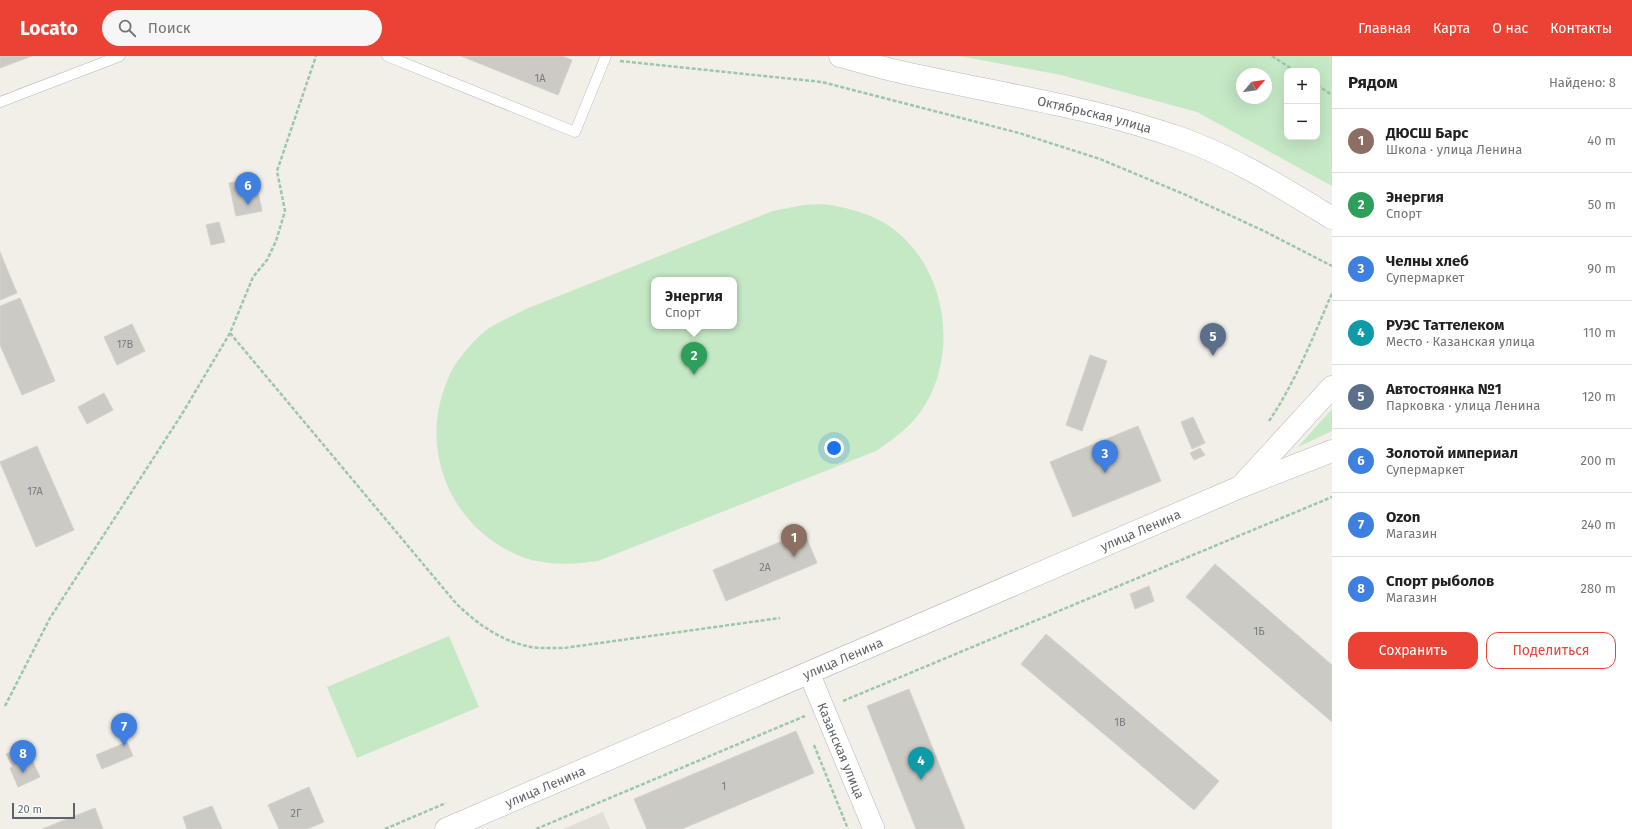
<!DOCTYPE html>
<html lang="ru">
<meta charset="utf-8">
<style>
:root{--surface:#fff;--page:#f6f6f6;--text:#202124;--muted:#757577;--line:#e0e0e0;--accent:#ea4335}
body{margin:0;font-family:"Fira Sans",sans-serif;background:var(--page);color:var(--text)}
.controls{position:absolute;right:12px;top:12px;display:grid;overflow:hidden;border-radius:8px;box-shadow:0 4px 16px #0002}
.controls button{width:36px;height:36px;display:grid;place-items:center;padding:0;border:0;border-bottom:1px solid var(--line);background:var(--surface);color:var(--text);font:20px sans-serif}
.compass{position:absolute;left:1236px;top:12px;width:36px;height:36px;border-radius:50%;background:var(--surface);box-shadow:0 4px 16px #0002;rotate:61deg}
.scale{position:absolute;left:12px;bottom:10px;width:63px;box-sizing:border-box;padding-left:4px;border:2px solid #5f6368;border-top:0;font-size:11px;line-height:14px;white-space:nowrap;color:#5f6368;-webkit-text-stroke:3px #fff;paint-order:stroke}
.you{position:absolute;left:834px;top:392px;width:14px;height:14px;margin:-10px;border:3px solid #fff;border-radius:50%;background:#1a73e8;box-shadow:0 0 0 6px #1a73e833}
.badge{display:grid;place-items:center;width:26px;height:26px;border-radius:50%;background:var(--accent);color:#fff;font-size:13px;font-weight:700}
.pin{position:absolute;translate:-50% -33px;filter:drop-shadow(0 1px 2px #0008)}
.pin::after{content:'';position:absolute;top:21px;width:14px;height:12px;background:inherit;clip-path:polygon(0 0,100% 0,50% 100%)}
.popup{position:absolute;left:651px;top:221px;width:86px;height:52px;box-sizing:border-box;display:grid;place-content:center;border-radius:8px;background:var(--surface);filter:drop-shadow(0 1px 3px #0005);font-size:13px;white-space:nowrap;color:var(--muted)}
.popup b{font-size:15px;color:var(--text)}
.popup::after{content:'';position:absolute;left:50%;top:100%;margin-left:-8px;border:8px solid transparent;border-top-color:var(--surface)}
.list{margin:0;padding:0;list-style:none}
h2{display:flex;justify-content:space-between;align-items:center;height:52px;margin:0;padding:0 16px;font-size:17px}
h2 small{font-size:13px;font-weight:400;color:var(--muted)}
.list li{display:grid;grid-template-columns:26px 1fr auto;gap:12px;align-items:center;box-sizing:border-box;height:64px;padding:0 16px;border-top:1px solid var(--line)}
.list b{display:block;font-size:15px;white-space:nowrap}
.list p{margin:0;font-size:13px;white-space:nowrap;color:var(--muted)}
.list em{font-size:13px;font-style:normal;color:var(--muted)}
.actions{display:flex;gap:8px;padding:12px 16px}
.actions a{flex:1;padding:9px 0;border:1px solid var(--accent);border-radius:12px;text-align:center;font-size:14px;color:var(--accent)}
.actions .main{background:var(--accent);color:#fff}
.icon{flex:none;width:22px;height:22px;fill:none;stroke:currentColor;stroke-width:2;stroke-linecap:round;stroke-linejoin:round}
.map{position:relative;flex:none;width:1332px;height:773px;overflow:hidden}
header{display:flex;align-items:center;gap:24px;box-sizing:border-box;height:56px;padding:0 20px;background:var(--accent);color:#fff}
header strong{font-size:19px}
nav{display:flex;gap:22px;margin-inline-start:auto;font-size:14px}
.search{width:280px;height:36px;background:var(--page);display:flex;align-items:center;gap:10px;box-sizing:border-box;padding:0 14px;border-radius:22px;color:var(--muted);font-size:15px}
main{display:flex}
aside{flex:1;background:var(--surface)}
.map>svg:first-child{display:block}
</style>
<header>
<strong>Locato</strong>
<div class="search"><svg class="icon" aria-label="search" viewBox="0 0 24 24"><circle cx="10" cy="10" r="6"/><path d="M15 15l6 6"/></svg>Поиск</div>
<nav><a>Главная</a><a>Карта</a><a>О нас</a><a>Контакты</a></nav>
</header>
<main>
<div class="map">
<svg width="1332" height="773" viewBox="0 0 1332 773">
<rect width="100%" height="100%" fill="#f1efe8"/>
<!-- education -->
<path fill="#e1ded6" d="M603,756L610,773H563Z"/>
<!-- green -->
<path fill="#c5e8c5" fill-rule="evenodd" d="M960,0H1332V130L1197,56L1061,19ZM1287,15H1317V81H1287ZM1242,18H1266V42H1242Z
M823,148C849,152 875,158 896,175C946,215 958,295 925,349C913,369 895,382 876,395L598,505C570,509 541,510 515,498C454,470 423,403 442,339C446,328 450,315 457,306C466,294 478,279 491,271C502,264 515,259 526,253L773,155L804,149ZM654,224H734V270H654Z
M1332,353V375L1298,391Z
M449,580L479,651L357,702L327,631Z"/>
<!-- building -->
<path fill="#cccac5" stroke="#d6d1c6" d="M0,0H32L0,12Z
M461,0H562L572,4L558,39Z
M255,122L262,155L236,160L229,127Z
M219,166L225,186L211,189L206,169Z
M0,196L17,237L0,244Z
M20,242L55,325L22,339L0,289V250Z
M132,268L145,295L117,309L104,281Z
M1090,299L1107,305L1082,375L1066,369Z
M104,337L113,354L87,368L78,351Z
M1193,361L1205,387L1192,393L1181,366Z
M1138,370L1161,425L1073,461L1050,406Z
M37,390L74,474L36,491L0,406Z
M1200,392L1205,399L1194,404L1190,397Z
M804,476L817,507L726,545L713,514Z
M1215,508L1332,609V666L1186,541Z
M1149,530L1154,545L1135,553L1130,538Z
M1046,578L1219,725L1194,754L1021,608Z
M909,633L965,773H916L867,650Z
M796,675L814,717L682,773H647L634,743Z
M127,686L133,700L102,713L96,699Z
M19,692L25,705L13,711L6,698Z
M31,702L40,721L18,731L10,712Z
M309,731L324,766L307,773H279L268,749Z
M212,750L222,773H187L183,761Z
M95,752L103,773H42Z"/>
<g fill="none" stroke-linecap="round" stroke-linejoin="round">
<defs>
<path id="service" d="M387,0L575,76L606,0
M0,46L120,0"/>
<g id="minor">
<path id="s1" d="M809,617L874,773"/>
</g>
<g id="tertiary">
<path d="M1244,427L1332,331"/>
<path id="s2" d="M446,773L1240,431L1332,395"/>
</g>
<g id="secondary">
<path id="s3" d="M840,0C860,5 881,12 901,16C994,37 1089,50 1180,82C1234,101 1283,132 1332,162"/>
</g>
</defs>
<!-- service casing -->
<use href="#service" stroke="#b5b8bc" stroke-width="11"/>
<!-- minor casing -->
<use href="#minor" stroke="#b5b8bc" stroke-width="22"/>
<!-- tertiary casing -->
<use href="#tertiary" stroke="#b5b8bc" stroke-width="23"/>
<!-- secondary casing -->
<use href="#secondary" stroke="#b6babf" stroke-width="23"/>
<!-- path -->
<path stroke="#9cc7a9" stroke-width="2.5" stroke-dasharray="4 2" stroke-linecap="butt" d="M1272,0L1295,15
M620,5L822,26L1019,77L1100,103L1186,139L1266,176L1332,210
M1317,29L1332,39
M230,277L454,545C476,568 506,589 539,592C547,592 555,592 564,592L780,562
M1269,365C1295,327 1314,279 1332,237
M843,645L1332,441
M5,650L50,562L182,358L230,277L253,221L267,204L276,185L285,155L277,115L316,0
M814,689L848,773
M385,773L446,747
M536,773L805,660"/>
<!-- service -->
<use href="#service" stroke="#fff" stroke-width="10"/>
<!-- minor -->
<use href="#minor" stroke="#fff" stroke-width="21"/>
<!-- tertiary -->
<use href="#tertiary" stroke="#fff" stroke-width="22"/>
<!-- secondary -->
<use href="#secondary" stroke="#fff" stroke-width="22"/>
</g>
<g text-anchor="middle" stroke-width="3.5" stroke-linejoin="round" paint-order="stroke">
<!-- number labels -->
<g font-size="11" fill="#7a7d7f">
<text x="540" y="26">1А</text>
<text x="125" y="292">17В</text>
<text x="35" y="439">17А</text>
<text x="765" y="515">2А</text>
<text x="1259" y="579">1Б</text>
<text x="1120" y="670">1В</text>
<text x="724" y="734">1</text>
<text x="296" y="761">2Г</text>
</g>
<!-- street labels -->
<g font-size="13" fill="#5f6368" stroke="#fff">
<text dy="5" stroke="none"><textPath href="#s3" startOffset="261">Октябрьская улица</textPath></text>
<text dy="5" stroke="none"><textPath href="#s2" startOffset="756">улица Ленина</textPath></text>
<text dy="5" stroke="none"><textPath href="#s2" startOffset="432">улица Ленина</textPath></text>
<text dy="5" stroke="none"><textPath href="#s1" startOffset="84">Казанская улица</textPath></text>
<text dy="5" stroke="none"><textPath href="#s2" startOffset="108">улица Ленина</textPath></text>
</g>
</g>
</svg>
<div class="controls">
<button>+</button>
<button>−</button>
</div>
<svg class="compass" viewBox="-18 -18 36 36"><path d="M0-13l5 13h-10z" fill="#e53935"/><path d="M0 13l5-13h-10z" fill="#757577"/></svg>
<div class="scale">20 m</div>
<div class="you"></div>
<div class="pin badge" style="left:794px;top:501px;background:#8d6e63">1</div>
<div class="pin badge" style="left:694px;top:319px;background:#2e9e5b">2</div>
<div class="popup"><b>Энергия</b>Спорт</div>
<div class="pin badge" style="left:1105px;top:417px;background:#3f7fe0">3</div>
<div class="pin badge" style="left:921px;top:724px;background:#0f9aa8">4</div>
<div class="pin badge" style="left:1213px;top:300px;background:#5c6f8a">5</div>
<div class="pin badge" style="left:248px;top:149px;background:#3f7fe0">6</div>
<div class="pin badge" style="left:124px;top:690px;background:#3f7fe0">7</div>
<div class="pin badge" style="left:23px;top:717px;background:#3f7fe0">8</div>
</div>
<aside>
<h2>Рядом<small>Найдено: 8</small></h2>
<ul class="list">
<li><span class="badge" style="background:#8d6e63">1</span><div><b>ДЮСШ Барс</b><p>Школа · улица Ленина</p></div><em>40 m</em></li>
<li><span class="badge" style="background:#2e9e5b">2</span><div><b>Энергия</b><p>Спорт</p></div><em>50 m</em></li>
<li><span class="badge" style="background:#3f7fe0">3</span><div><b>Челны хлеб</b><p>Супермаркет</p></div><em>90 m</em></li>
<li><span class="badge" style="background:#0f9aa8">4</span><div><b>РУЭС Таттелеком</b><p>Место · Казанская улица</p></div><em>110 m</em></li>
<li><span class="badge" style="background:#5c6f8a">5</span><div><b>Автостоянка №1</b><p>Парковка · улица Ленина</p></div><em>120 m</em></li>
<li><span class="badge" style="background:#3f7fe0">6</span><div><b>Золотой империал</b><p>Супермаркет</p></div><em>200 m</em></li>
<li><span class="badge" style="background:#3f7fe0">7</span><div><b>Ozon</b><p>Магазин</p></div><em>240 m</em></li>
<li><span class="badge" style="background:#3f7fe0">8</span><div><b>Спорт рыболов</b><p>Магазин</p></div><em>280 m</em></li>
</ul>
<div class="actions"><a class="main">Сохранить</a><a>Поделиться</a></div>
</aside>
</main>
